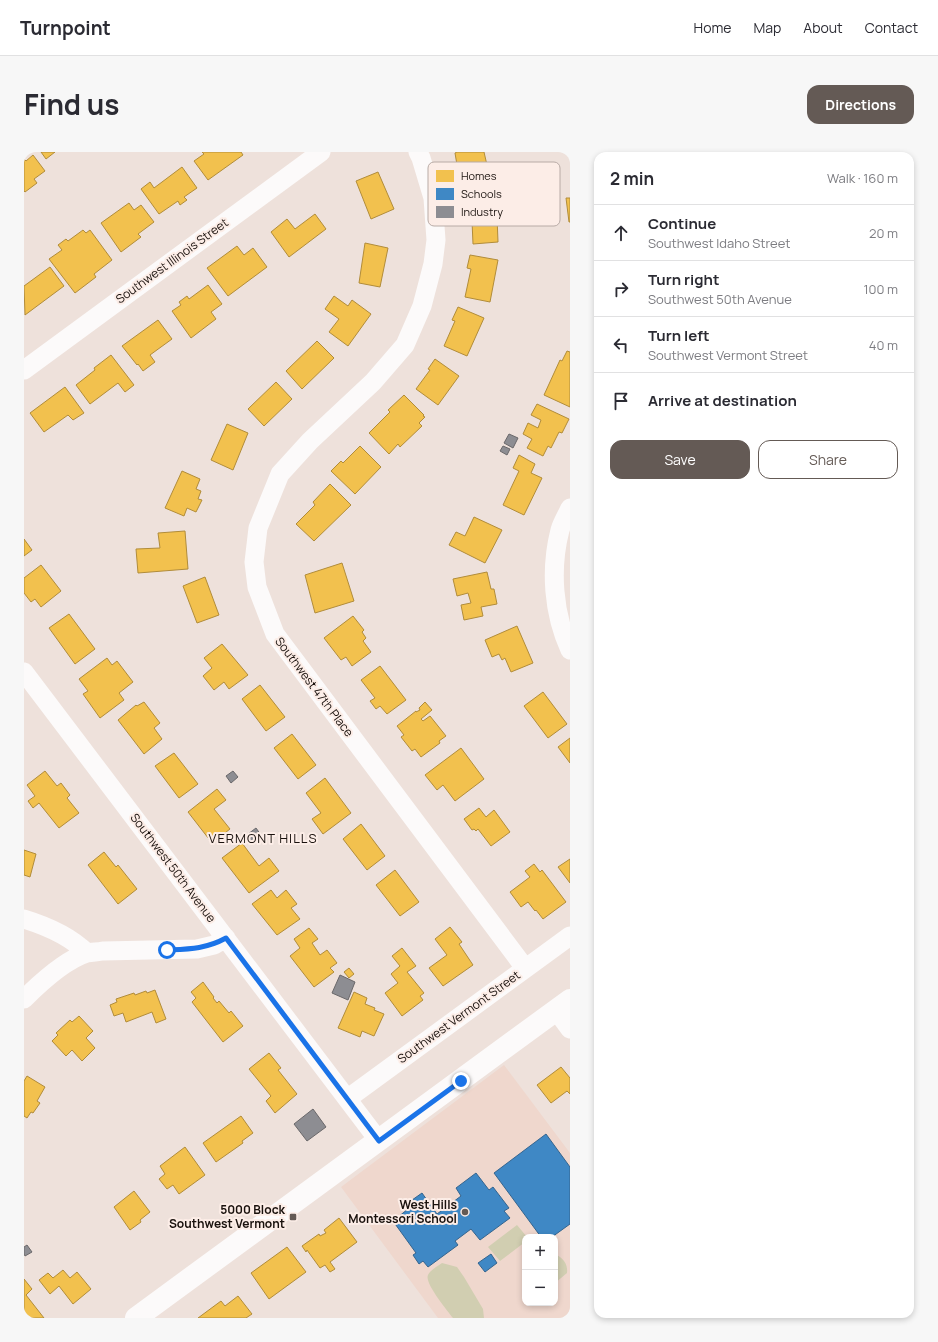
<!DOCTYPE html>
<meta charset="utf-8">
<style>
:root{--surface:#fff;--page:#f7f7f7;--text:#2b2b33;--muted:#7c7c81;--line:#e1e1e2;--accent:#645a55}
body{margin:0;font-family:Manrope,sans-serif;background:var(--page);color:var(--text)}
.controls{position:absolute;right:12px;bottom:12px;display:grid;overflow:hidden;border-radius:8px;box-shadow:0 2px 6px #0003}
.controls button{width:36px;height:36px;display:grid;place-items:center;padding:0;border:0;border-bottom:1px solid var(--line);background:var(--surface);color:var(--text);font:20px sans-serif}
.stop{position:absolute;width:12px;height:12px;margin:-9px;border:3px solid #1a73e8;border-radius:50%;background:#fff}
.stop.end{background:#1a73e8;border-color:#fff;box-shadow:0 1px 4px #0008}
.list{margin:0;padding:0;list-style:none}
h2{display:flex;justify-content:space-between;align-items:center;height:52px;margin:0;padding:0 16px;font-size:17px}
h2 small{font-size:13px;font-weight:400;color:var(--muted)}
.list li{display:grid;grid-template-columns:26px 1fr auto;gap:12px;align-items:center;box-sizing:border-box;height:56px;padding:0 16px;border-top:1px solid var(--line)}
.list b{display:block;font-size:15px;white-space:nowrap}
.list p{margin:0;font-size:13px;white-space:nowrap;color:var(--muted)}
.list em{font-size:13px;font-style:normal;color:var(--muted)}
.actions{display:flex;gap:8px;padding:12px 16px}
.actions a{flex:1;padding:9px 0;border:1px solid var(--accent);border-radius:12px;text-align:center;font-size:14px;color:var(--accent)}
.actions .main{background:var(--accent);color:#fff}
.icon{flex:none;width:22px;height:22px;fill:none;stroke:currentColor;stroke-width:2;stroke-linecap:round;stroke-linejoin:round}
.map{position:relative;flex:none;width:546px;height:1166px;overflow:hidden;border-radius:12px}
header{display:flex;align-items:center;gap:24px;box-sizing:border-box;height:56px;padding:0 20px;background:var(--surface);border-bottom:1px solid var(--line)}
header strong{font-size:19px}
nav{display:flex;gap:22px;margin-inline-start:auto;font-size:14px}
.intro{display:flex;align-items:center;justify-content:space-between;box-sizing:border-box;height:96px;padding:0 24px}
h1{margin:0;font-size:28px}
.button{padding:10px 18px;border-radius:12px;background:var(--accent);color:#fff;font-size:14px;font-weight:700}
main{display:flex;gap:24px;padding:0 24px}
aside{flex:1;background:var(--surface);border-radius:12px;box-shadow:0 2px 6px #0003}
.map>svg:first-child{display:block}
</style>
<header>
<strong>Turnpoint</strong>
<nav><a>Home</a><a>Map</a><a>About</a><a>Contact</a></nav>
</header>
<div class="intro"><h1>Find us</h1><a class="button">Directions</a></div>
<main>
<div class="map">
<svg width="546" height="1166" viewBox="0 0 546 1166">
<rect width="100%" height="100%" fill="#eee1db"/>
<!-- built -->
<path fill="#efd7cd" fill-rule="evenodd" d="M480,913L546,1001V1166H414L317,1035ZM501,1085H531V1151H501Z"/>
<!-- green -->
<path fill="#d1ceb1" d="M493,1073L503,1085H501V1090L476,1109L464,1095Z
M533,1103C540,1107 544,1113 543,1121L531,1131V1104Z
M418,1111L433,1115L440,1125L459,1157L460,1166H429C424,1159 400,1131 404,1123C406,1118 414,1114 418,1111Z"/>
<!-- homes -->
<path fill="#f2c14e" stroke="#b18c3a" d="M17,0H31L22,7Z
M178,0H217L219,3L184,28L170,9L180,2Z
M433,0H460L468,35L443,40L437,13H433L431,1Z
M9,3L21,19L10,27L13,31L1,40L0,39V7L2,9Z
M158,15L173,36L160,45L163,48L156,53L154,49L135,62L117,37L126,30L130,36Z
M354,20L370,57L347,67L332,29Z
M542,46H546V70H545Z
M472,49V50L480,49L481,63L473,64L474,90L449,92L448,69H444L443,50Z
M105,51L110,58L117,53L130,70L114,82L117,85L97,100L77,71Z
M291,62L302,77L265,105L247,80L263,67L271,77Z
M59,78L62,81L66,78L88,108L70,122L72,125L51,141L25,107L38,98L34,93L42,87L44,89Z
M341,91L364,96L356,135L335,131Z
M213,94L220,103L229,96L243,115L204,144L183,116Z
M446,103L474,108L466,150L441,145L447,117L443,116Z
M26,115L40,134L1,163L0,134Z
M184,133L198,152L187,160L192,167L167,186L148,159L157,153L155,150L163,144L165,147Z
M310,144L324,154L328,148L347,162L324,194L305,180L315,167L301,157Z
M434,155L460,166L443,204L420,194L431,169L428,168Z
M134,168L148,187L126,203L131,210L119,219L114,212L113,213L98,194Z
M293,189L310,206L278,237L262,219Z
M543,199L546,200V255L520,243L536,208L538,209Z
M87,203L110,233L101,240L94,231L66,252L52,233L71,218L70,216Z
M411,207L435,224L414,253L392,237L406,218L404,217Z
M252,230L268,247L240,274L224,257Z
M41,235L60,261L49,268L44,263L20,280L6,261Z
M380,243L400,263L399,264L401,265L395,271L398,274L376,295L374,292L365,302L345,281L366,260L364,258Z
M513,252L545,267L538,281L535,280L527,296L524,294L519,304L503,296L508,287L499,282L504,271L514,276L517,268L507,263Z
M203,272L224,281L209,318L187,308Z
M336,294L357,315L331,342L307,319L317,309L319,311Z
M495,303L511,312L507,321L518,326L500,363L479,353L495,319L489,316Z
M158,319L176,327L172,337L177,339L174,347L178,348L172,360L163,356L160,364L141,356Z
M306,332L327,353L290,389L272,372L291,353L289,350Z
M450,365L478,378L461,411L425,393L432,380L441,384Z
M161,379L164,417L114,421L112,397L136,396L134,381Z
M0,387L8,398L0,404Z
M318,411L330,449L291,461L281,423Z
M17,413L37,439L17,455L11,447L7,450L0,441V426Z
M463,420L467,437H470L473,452L457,455L459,464L440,468L437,453L447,451L444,441L433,444L429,427Z
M181,425L195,463L173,471L159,434Z
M45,462L71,497L51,512L25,476Z
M329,464L340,478L338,480L342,486L339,489L347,500L328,514L322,505L317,508L300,486Z
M493,474L509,511L487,520L481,506L478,508L475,502L468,505L461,488Z
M198,492L224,523L205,537L200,530L190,538L179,524L188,516L180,506Z
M83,506L88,513L93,509L109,530L95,541L100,548L76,566L59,542L64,539L55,527Z
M356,514L382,548L363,562L356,554L352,557L346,549L351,546L337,528Z
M236,533L261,565L242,579L218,547Z
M519,540L543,572L524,586L500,554Z
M120,550L136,571L130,576L138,587L120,602L94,568L112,553L113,554Z
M401,550L408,558L397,567L399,569L406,564L422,584L415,589L416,591L397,605L391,597L388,599L377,585L380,583L373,574L392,559V560L396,558L395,556Z
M268,582L292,613L274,627L250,596Z
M546,586V611L534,595Z
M437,596L460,627L431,649L419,633L413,638L401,623Z
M150,601L174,632L155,646L131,614Z
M21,619L33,634L37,631L46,643L43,646L55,661L35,676L15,651L9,656L4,649L11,644L3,633Z
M301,626L327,661L299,682L288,667L297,661L282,641Z
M193,637L202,648L190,657L206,677L188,691L164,660Z
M455,656L462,665L470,658L486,680L467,694L454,677L452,679L450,677L448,678L440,667Z
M337,672L361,704L343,718L319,687Z
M218,691L235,714L245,706L255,719L225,741L198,706Z
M0,698L12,702L6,725L0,723Z
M80,700L92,715L94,713L113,737L94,752L64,713Z
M546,707V731L534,715Z
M510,712L516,720L518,718L542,750L519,767L512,758L511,759L504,750L497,755L486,740L506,725L501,719Z
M371,718L395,750L376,764L352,733Z
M247,738L253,746L262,738L273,752L267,756L276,767L253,783L228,752Z
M426,775L438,790L435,792L449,813L419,834L405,816L423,803L411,787Z
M285,776L294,787L288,791L296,803L303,798L313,811L306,816L310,820L290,835L266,804L276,796L270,787Z
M378,796L392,814L383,820L400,841L396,844L399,848L378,864L361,841L374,831L367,822L376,814L368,804Z
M325,816L330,822L325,826L320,820Z
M179,830L190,845L189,846L193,851L195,849L205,861L207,859L219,874L199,890L168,850L172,846L167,840Z
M131,838L142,867L132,871L128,860L102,870L99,861L90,864L86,853L93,850L92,847L110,841L111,843L122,839L123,841Z
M330,840L343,846L341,852L351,856L350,858L360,862L350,884L338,879L336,885L314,876Z
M55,864L69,879L62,886L71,896L58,909L48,898L42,904L28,889L34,883L32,881L46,868L48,870Z
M245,901L257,916L254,918L273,942L251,961L242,949L247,944L225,917Z
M537,915L546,926V942L543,939L527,951L513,933Z
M3,924L21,935L13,949L16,951L9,961L7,960L3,966L0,964V929Z
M217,964L229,981L218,989L219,991L192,1010L179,991Z
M161,995L181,1023L155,1042L149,1033L143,1037L135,1027L141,1022L136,1014Z
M110,1039L126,1060L116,1068L117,1070L106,1078L90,1055Z
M315,1066L333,1090L306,1110L311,1117L306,1120L301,1113L296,1116L283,1098L282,1100L278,1094L295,1082L296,1084L302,1081L300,1078Z
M263,1095L282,1120L245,1147L227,1121Z
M39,1118L46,1126L53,1120L67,1137L49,1152L35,1134L26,1142L15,1128L24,1121L29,1126Z
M0,1127L8,1137L2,1143L20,1166H0Z
M214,1144L228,1162L222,1166H174L197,1149L201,1154Z"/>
<!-- schools -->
<path fill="#3f88c5" stroke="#34648e" d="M522,982L546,1015V1072L528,1085H517L470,1021Z
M452,1021L465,1038L469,1035L485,1056L480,1059L486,1066L456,1088L447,1077L431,1089L434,1093L404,1115L399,1109L395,1112L389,1103L392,1101L369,1069L384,1057L381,1053L398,1041L413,1062L437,1044L432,1036Z
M467,1102L473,1111L461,1120L454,1111Z"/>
<!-- industry -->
<path fill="#8d8d92" stroke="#6a686a" d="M485,282L494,286L489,296L480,291Z
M479,294L486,297L483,303L476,299Z
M209,619L214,625L207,631L202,624Z
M232,676L237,683L226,692L220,685Z
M316,823L331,830L324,848L308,841Z
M289,957L302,975L283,989L270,972Z
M3,1093L8,1100L1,1104L0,1102V1095Z"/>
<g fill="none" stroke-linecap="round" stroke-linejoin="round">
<!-- street -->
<path stroke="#fcfafa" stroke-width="19" d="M394,0L397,6L409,46L412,88L409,112L398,154L381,193L349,230L286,289L256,322L234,376L230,410L233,435L251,482L501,816
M0,218L297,0
M546,356C543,363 538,371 536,378C526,417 529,461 546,498
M0,520L355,989
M0,767C23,774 46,784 63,801
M0,847C16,831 41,808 63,801C68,800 74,800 79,799L173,797L190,793L202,786
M532,858L546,877
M323,947L546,784"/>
<!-- secondary -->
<path stroke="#fcfafa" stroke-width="22" d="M112,1166L546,848"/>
</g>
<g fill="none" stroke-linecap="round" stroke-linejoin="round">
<!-- route -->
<path stroke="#1a73e8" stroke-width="5" d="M143,798C165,797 182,797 202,786L355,989L437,929"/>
</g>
<!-- markers -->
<g fill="#645a55" stroke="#fcede7" stroke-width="1.5">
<circle cx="441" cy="1060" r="4"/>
<rect x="265" y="1061" width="8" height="8" rx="2"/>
</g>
<g text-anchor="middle" stroke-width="4" stroke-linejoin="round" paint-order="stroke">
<!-- street labels -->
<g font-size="12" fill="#19110d" stroke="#fcede7">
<text transform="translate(148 109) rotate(-36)" y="4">Southwest Illinois Street</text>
<text transform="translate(290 535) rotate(53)" y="4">Southwest 47th Place</text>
<text transform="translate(149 716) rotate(53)" y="4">Southwest 50th Avenue</text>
<text transform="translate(435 865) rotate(-36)" y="4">Southwest Vermont Street</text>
</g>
<!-- poi labels -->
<g font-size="12" font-weight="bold" fill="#19110d" stroke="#fcede7" text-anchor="end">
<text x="433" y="1057">West Hills<tspan x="433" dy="14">Montessori School</tspan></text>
<text x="261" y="1062">5000 Block<tspan x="261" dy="14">Southwest Vermont</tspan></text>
</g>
<!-- neighbourhood labels -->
<g font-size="13" letter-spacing="1" fill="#19110d" stroke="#fcede7">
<text x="239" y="691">VERMONT HILLS</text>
</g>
</g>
<!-- legend -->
<rect x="404" y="10" width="132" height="64" rx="6" fill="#fcede7" stroke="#b8aba6" stroke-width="1"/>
<rect x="412" y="18" width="18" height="12" fill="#f2c14e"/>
<rect x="412" y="36" width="18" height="12" fill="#3f88c5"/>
<rect x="412" y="54" width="18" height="12" fill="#8d8d92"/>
<g font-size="11" fill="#19110d">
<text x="437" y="28">Homes</text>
<text x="437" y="46">Schools</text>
<text x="437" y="64">Industry</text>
</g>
</svg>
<div class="controls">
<button>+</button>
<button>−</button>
</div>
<div class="stop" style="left:143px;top:798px"></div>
<div class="stop end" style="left:437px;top:929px"></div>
</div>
<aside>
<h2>2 min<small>Walk · 160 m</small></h2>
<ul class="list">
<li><svg class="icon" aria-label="ahead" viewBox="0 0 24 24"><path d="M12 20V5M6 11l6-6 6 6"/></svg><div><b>Continue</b><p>Southwest Idaho Street</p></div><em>20 m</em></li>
<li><svg class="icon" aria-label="right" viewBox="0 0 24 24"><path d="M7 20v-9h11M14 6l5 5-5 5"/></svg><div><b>Turn right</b><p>Southwest 50th Avenue</p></div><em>100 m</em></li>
<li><svg class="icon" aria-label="left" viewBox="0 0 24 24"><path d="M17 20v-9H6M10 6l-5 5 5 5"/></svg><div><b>Turn left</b><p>Southwest Vermont Street</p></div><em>40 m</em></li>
<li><svg class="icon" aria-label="arrive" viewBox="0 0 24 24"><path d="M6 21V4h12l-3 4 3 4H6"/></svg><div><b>Arrive at destination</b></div></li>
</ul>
<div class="actions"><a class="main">Save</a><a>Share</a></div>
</aside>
</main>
